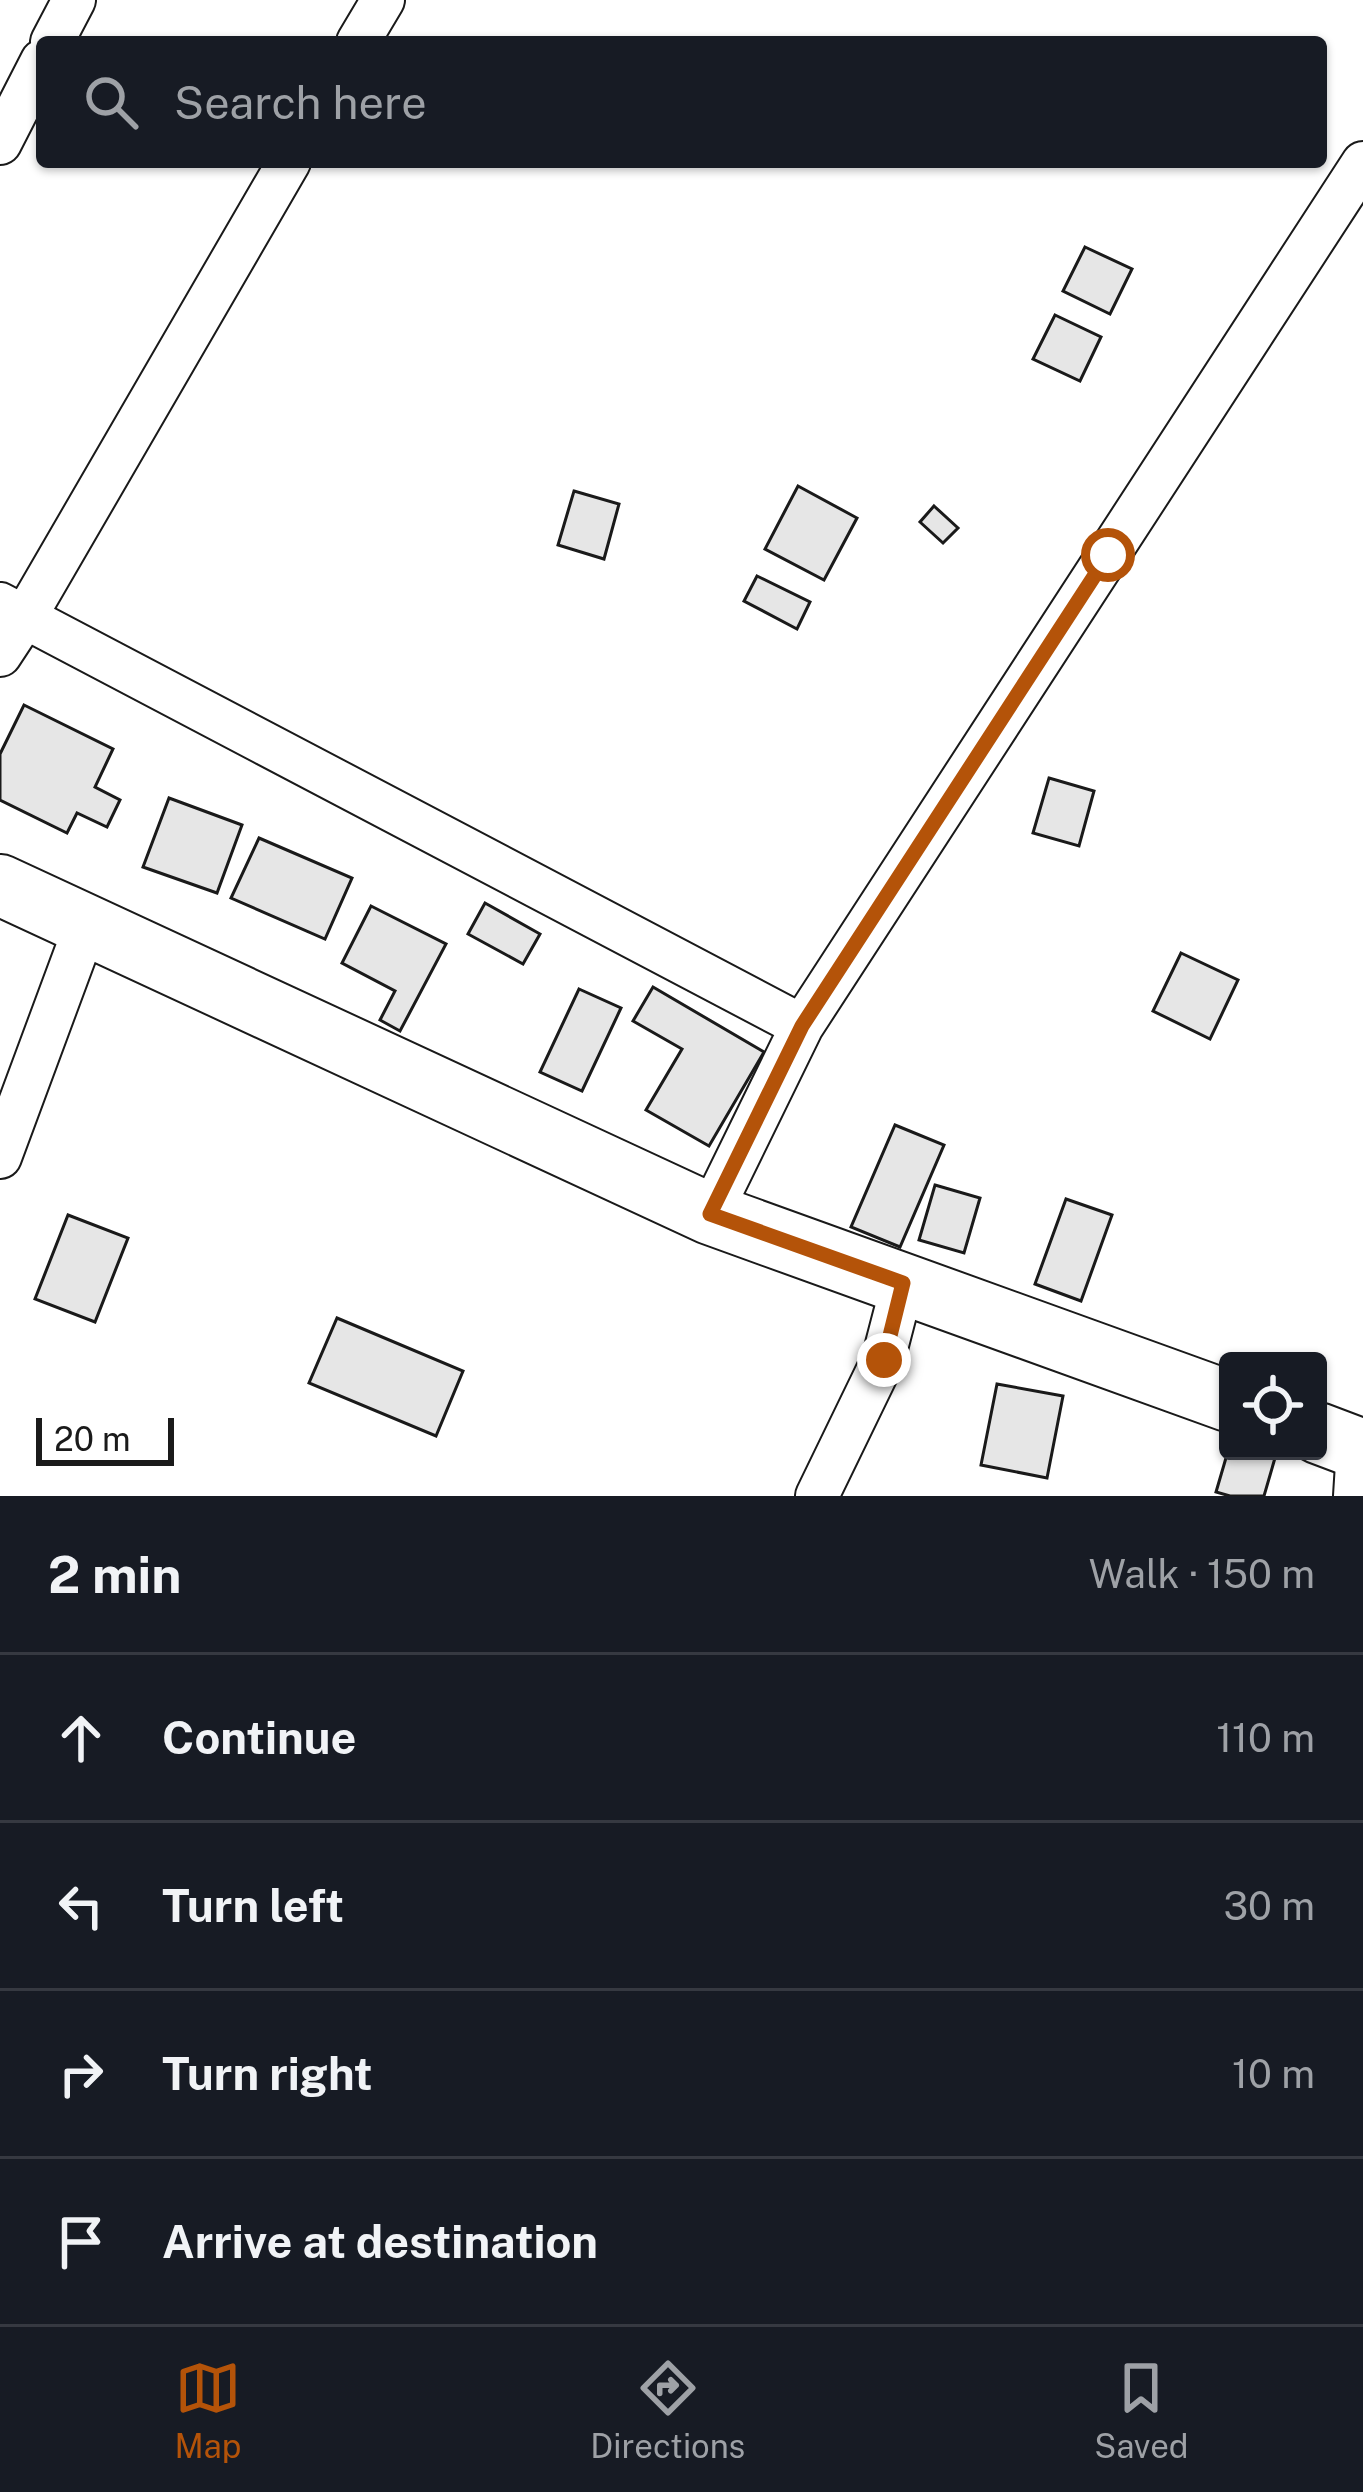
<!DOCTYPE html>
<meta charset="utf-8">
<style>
:root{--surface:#171b24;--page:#242831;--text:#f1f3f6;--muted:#9ea1a6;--line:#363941;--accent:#b45309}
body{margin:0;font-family:"Public Sans",sans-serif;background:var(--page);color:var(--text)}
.controls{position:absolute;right:36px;bottom:36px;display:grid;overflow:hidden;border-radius:12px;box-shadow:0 3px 9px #0004}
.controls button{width:108px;height:108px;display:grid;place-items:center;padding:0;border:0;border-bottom:3px solid var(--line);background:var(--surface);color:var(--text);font:60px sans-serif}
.scale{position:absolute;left:36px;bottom:30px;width:138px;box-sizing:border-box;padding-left:12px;border:6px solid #1a1a1a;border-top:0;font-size:33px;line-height:42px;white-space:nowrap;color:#1a1a1a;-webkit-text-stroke:9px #fff;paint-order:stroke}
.stop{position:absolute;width:36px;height:36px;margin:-27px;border:9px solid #b45309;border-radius:50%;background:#fff}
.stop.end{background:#b45309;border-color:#fff;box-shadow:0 3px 12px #0008}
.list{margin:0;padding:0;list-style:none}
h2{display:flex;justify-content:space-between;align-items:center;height:156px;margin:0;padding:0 48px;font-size:51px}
h2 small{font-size:39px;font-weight:400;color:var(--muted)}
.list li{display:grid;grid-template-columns:78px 1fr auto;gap:36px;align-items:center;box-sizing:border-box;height:168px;padding:0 48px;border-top:3px solid var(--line)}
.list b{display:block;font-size:45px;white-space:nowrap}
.list em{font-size:39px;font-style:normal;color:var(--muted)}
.icon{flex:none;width:66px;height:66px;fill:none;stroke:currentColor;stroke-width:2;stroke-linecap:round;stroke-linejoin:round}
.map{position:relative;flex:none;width:1363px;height:1496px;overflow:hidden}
.search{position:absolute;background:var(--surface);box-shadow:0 3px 9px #0004;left:36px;right:36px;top:36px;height:132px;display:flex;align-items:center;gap:30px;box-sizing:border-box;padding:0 42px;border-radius:12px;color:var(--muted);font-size:45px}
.sheet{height:828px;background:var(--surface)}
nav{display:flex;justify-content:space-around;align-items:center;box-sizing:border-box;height:168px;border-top:3px solid var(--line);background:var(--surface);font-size:33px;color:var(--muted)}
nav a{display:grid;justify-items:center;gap:6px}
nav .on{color:var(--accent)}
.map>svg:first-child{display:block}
</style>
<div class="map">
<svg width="1363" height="1496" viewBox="0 0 1363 1496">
<rect width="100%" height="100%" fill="#fff"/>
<!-- building -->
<path fill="#e6e6e6" stroke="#1a1a1a" stroke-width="3" d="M1085,247L1132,269L1110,314L1063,291Z
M1055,315L1101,337L1080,381L1033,359Z
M798,486L857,518L824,580L765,549Z
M574,491L619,504L604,559L558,545Z
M934,506L958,528L943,543L920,522Z
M757,576L810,602L797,629L744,601Z
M24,705L113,749L95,787L120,800L107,827L77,813L67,833L0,800V754Z
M1049,778L1094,791L1079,846L1033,833Z
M169,798L242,825L217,893L143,867Z
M259,838L352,878L325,939L231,898Z
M485,903L540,934L523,964L468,934Z
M371,906L446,944L400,1031L380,1020L395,991L342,963Z
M1181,953L1238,980L1210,1039L1153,1011Z
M653,987L764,1052L709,1146L646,1110L682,1049L633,1021Z
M579,989L621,1008L582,1091L540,1072Z
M895,1125L944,1145L900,1247L851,1227Z
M935,1185L980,1198L964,1253L919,1240Z
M1066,1199L1112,1215L1081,1301L1035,1284Z
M68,1215L128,1238L95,1322L35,1299Z
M337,1318L463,1371L436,1436L309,1383Z
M997,1384L1063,1396L1047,1478L981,1465Z
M1228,1451H1277L1264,1496H1230L1216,1492Z"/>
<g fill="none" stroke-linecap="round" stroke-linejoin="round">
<defs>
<path id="minor" d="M52,42L74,0
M358,42L383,0
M0,143L42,61
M0,604L802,1026
M0,655L25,617L289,162
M0,1157L86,925
M710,1214L802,1026L1363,163
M817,1496L883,1360L903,1283
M1355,1496L1358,1448"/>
<path id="secondary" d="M0,885L710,1214L1228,1401
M1318,1433L1363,1450"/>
</defs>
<!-- minor casing -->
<use href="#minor" stroke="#1a1a1a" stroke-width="46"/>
<!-- secondary casing -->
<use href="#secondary" stroke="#1a1a1a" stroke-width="64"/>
<!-- minor -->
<use href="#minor" stroke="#fff" stroke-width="42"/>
<!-- secondary -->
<use href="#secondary" stroke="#fff" stroke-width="60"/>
</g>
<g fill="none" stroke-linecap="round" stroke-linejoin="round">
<!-- route -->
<path stroke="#b45309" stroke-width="15" d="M884,1360L903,1283L710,1214L802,1026L1108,555"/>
</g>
</svg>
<div class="controls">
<button><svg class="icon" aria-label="locate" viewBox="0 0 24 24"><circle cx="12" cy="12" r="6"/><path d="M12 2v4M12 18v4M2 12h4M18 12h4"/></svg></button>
</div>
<div class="scale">20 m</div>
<div class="stop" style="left:1108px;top:555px"></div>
<div class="stop end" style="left:884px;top:1360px"></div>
<div class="search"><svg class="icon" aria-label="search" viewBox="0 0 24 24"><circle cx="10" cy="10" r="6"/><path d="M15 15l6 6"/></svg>Search here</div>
</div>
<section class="sheet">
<h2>2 min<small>Walk · 150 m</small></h2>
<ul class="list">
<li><svg class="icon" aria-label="ahead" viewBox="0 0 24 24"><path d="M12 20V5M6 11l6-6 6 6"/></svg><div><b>Continue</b></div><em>110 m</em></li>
<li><svg class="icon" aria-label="left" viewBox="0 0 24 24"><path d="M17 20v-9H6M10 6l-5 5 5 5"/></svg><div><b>Turn left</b></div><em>30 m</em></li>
<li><svg class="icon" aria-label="right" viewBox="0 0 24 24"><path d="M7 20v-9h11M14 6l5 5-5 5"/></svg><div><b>Turn right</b></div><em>10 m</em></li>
<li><svg class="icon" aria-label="arrive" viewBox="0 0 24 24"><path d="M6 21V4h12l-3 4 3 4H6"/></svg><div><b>Arrive at destination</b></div></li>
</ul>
</section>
<nav>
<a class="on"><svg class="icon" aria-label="map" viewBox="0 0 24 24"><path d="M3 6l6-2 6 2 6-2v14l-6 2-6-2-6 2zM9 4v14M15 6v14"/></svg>Map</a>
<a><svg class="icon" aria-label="directions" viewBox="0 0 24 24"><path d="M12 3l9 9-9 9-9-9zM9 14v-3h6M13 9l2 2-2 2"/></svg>Directions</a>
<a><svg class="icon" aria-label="saved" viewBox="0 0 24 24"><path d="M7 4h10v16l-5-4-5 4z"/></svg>Saved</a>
</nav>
